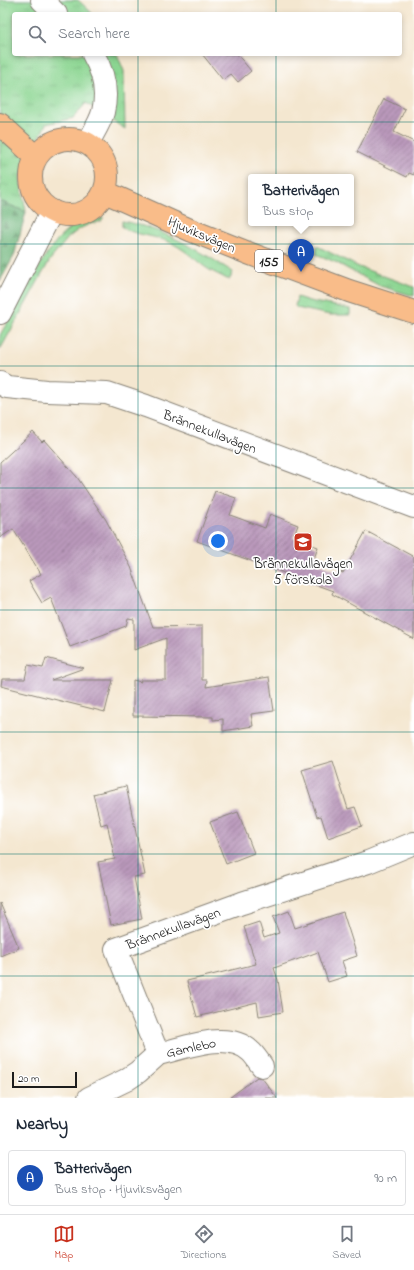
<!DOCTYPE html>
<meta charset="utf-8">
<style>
:root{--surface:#fff;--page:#f2f2f3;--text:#1f2937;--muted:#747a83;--line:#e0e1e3;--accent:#c8321e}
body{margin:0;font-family:"Indie Flower",sans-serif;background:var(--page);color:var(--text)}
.scale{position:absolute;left:12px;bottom:10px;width:65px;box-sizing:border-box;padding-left:4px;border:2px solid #1c1c1c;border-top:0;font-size:11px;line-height:14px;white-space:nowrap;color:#1c1c1c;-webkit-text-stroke:3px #fff;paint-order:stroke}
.you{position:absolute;left:218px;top:541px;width:14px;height:14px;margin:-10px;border:3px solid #fff;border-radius:50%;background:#1a73e8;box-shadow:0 0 0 6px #1a73e833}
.badge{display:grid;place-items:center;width:26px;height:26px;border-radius:50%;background:var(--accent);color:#fff;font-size:13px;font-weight:700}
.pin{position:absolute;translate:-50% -33px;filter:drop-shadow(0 1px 2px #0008)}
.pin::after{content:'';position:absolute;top:21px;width:14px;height:12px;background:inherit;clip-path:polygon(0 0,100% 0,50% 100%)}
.popup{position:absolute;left:248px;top:174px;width:106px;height:52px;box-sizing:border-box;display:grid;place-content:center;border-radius:4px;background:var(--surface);filter:drop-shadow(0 1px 3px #0005);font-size:13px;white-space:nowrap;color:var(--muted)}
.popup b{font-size:15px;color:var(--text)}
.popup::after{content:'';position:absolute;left:50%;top:100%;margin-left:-8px;border:8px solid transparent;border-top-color:var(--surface)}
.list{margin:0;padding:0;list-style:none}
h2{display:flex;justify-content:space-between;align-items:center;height:52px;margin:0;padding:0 16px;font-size:17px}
h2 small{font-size:13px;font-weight:400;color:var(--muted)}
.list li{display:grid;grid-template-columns:26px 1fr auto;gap:12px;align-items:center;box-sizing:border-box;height:56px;margin:0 8px 8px;padding:0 8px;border:1px solid var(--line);border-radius:4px}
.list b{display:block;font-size:15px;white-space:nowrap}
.list p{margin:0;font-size:13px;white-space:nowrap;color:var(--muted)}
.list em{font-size:13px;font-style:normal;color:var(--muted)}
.icon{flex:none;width:22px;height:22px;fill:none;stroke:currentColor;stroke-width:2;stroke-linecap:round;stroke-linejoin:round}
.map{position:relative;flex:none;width:414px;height:1098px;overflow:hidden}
.search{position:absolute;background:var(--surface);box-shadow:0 2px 6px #0003;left:12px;right:12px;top:12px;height:44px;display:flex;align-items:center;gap:10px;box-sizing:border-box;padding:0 14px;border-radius:4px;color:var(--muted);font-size:15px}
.sheet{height:116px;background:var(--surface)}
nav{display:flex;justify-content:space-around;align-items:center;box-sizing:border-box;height:56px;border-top:1px solid var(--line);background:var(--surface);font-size:11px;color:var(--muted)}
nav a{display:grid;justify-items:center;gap:2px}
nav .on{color:var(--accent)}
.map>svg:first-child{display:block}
</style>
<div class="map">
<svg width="414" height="1098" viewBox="0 0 414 1098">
<defs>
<pattern id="grass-tufts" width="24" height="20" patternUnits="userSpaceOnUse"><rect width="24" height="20" fill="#8bd591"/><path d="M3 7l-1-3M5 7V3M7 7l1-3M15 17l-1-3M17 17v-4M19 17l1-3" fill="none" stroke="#77b67c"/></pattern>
<pattern id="forest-firs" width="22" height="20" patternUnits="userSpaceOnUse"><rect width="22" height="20" fill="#70b67b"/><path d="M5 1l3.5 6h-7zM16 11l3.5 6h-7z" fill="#5b9364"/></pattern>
<pattern id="building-hatch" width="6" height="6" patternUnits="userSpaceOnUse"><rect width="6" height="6" fill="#ba99bb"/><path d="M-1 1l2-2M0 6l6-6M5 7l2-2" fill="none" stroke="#967c97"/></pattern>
</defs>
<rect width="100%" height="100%" fill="#fff"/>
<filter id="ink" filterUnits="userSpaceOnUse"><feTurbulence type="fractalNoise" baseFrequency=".025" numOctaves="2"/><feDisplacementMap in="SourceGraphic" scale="8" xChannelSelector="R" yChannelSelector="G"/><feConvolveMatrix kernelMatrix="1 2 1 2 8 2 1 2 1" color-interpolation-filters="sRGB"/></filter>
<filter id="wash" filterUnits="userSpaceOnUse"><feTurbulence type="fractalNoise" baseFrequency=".012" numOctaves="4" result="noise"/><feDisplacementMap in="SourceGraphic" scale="16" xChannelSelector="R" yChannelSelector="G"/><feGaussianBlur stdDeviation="0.9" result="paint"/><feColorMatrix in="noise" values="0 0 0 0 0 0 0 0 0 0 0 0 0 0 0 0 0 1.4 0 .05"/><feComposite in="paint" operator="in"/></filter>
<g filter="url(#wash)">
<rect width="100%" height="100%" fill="#f4e7d0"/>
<!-- grass -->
<path fill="url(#grass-tufts)" stroke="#547856" d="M0,0H78L93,14H14V54H117L124,71L125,129L86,103L73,118L46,124L20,178L26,212L0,201Z
M95,218H103L102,221L90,224L79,229L68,238L50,260L0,350V335L42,261L57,240L70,228L80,222Z
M122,221C162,228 199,250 233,272L230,279H227C220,275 212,272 205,267C193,258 183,248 169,242C154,235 136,236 122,227Z
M317,246L359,267L414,287V296L380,286L335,262L316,254Z
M297,297L309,301L350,309V315H330L297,308L295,306Z"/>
<!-- forest -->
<path fill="url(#forest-firs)" stroke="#46694c" d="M0,201L26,212L14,256L0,281Z"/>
<g id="blocks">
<!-- building -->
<path fill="url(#building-hatch)" d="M202,54H237L251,71L238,82L231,74L223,80Z
M384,99L405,109L394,132L414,142V175L409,173L407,177L357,152Z
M33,432L42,442L44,440L77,477L106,520L131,567L153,627L202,626V680H207L206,687L269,677L274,711L251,714L253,726L223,731V719L213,720V717L133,716V680L141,682L140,680H166V638L134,650V619L128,618L126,626L70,647L51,598L42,603L29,581L41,574L13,529L0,538V462Z
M215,491L236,498L230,515L265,528L270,514L298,525L293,538L318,547L313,562L343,573L366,531L414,557V639L332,594L333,591L197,541Z
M46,658L84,668L51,680H113L105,712L1,686L2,679H25L28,665L43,668Z
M333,761L348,809L355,807L362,826L328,838L321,816L317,817L302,770Z
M126,786L145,875L134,877L142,919L111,925L98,862L115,859L107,823L101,825L93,794Z
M238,812L254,853L226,864L210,822Z
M0,903L19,948L0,956Z
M289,911L295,928L343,912L357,956L342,961L347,976L328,982L318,952L274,968L278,980L283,1012L259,1016L257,1002L197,1017L187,981L256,964L244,927L259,922L264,938L279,933L273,917Z
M257,1077L262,1078L277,1098H229Z"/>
</g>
</g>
<g filter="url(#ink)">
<use href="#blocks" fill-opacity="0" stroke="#888276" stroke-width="1"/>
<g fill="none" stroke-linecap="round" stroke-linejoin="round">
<defs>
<path id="street" d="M42,0L56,14
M88,143C93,133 100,123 103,112C108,91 103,71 93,54
M0,313L52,211
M0,383L7,387L47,391L107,393L146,406L414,507
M158,1054C185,1048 227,1030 250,1051C255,1055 258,1061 262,1066
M89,1098L126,1080L138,1072L158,1054L116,949L242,903L368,862L414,843"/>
<path id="primary" d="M0,124L36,157
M31 177a38 38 0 1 1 76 0a38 38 0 1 1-76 0Z
M105,192L190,230L248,253L349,291L414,312"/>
</defs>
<!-- street casing -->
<use href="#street" stroke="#888276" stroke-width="24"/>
<!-- primary casing -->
<use href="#primary" stroke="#888276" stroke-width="24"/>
<!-- street -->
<use href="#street" stroke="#fff" stroke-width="22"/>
<!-- primary -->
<use href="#primary" stroke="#f9bc89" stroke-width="22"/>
</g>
</g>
<!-- grid -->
<path fill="none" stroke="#0f766e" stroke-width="1" stroke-opacity="0.55" d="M138,0V14M276,0V14M138,54V1098M276,54V1098M0,122H414M0,244H414M0,366H414M0,488H414M0,610H414M0,732H414M0,854H414M0,976H414"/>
<!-- icons -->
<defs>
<symbol id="school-square" viewBox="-11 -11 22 22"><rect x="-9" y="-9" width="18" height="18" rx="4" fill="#c8321e" stroke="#fff"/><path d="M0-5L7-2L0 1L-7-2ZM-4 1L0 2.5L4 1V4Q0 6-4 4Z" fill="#fff"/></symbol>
</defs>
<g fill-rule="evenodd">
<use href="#school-square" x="292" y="531" width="22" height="22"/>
</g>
<g text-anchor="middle" stroke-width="3.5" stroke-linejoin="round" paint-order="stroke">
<!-- shield labels -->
<rect fill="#fff" stroke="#606060" stroke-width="1" x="255" y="250" width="28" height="22" rx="3"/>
<g font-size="13" font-weight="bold" fill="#1c1c1c">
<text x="269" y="266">155</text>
</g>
<!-- street labels -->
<g font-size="14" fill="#1c1c1c" stroke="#fff">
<text transform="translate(202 234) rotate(23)" y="5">Hjuviksvägen</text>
<text transform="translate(210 431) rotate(21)" y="5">Brännekullavägen</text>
<text transform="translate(173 928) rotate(-20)" y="5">Brännekullavägen</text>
<text transform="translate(191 1047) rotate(-12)" y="5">Gamlebo</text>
</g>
<!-- poi labels -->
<g font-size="14" fill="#1c1c1c" stroke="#fff">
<text x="303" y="568">Brännekullavägen<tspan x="303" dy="16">5 förskola</tspan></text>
</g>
</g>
</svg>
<div class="scale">20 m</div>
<div class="you"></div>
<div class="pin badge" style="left:301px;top:272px;background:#1a4fb4">A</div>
<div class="popup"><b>Batterivägen</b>Bus stop</div>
<div class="search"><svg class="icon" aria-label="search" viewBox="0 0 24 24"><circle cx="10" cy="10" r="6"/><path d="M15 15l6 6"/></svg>Search here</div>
</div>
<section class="sheet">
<h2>Nearby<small></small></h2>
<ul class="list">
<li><span class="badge" style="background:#1a4fb4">A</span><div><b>Batterivägen</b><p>Bus stop · Hjuviksvägen</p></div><em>90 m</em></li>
</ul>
</section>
<nav>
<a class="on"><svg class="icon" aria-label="map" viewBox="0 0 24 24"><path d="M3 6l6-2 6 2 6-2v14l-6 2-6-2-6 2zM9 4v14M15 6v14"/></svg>Map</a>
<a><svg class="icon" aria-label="directions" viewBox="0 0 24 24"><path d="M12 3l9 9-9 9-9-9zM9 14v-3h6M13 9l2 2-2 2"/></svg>Directions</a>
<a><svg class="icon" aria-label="saved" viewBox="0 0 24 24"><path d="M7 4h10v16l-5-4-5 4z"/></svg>Saved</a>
</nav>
